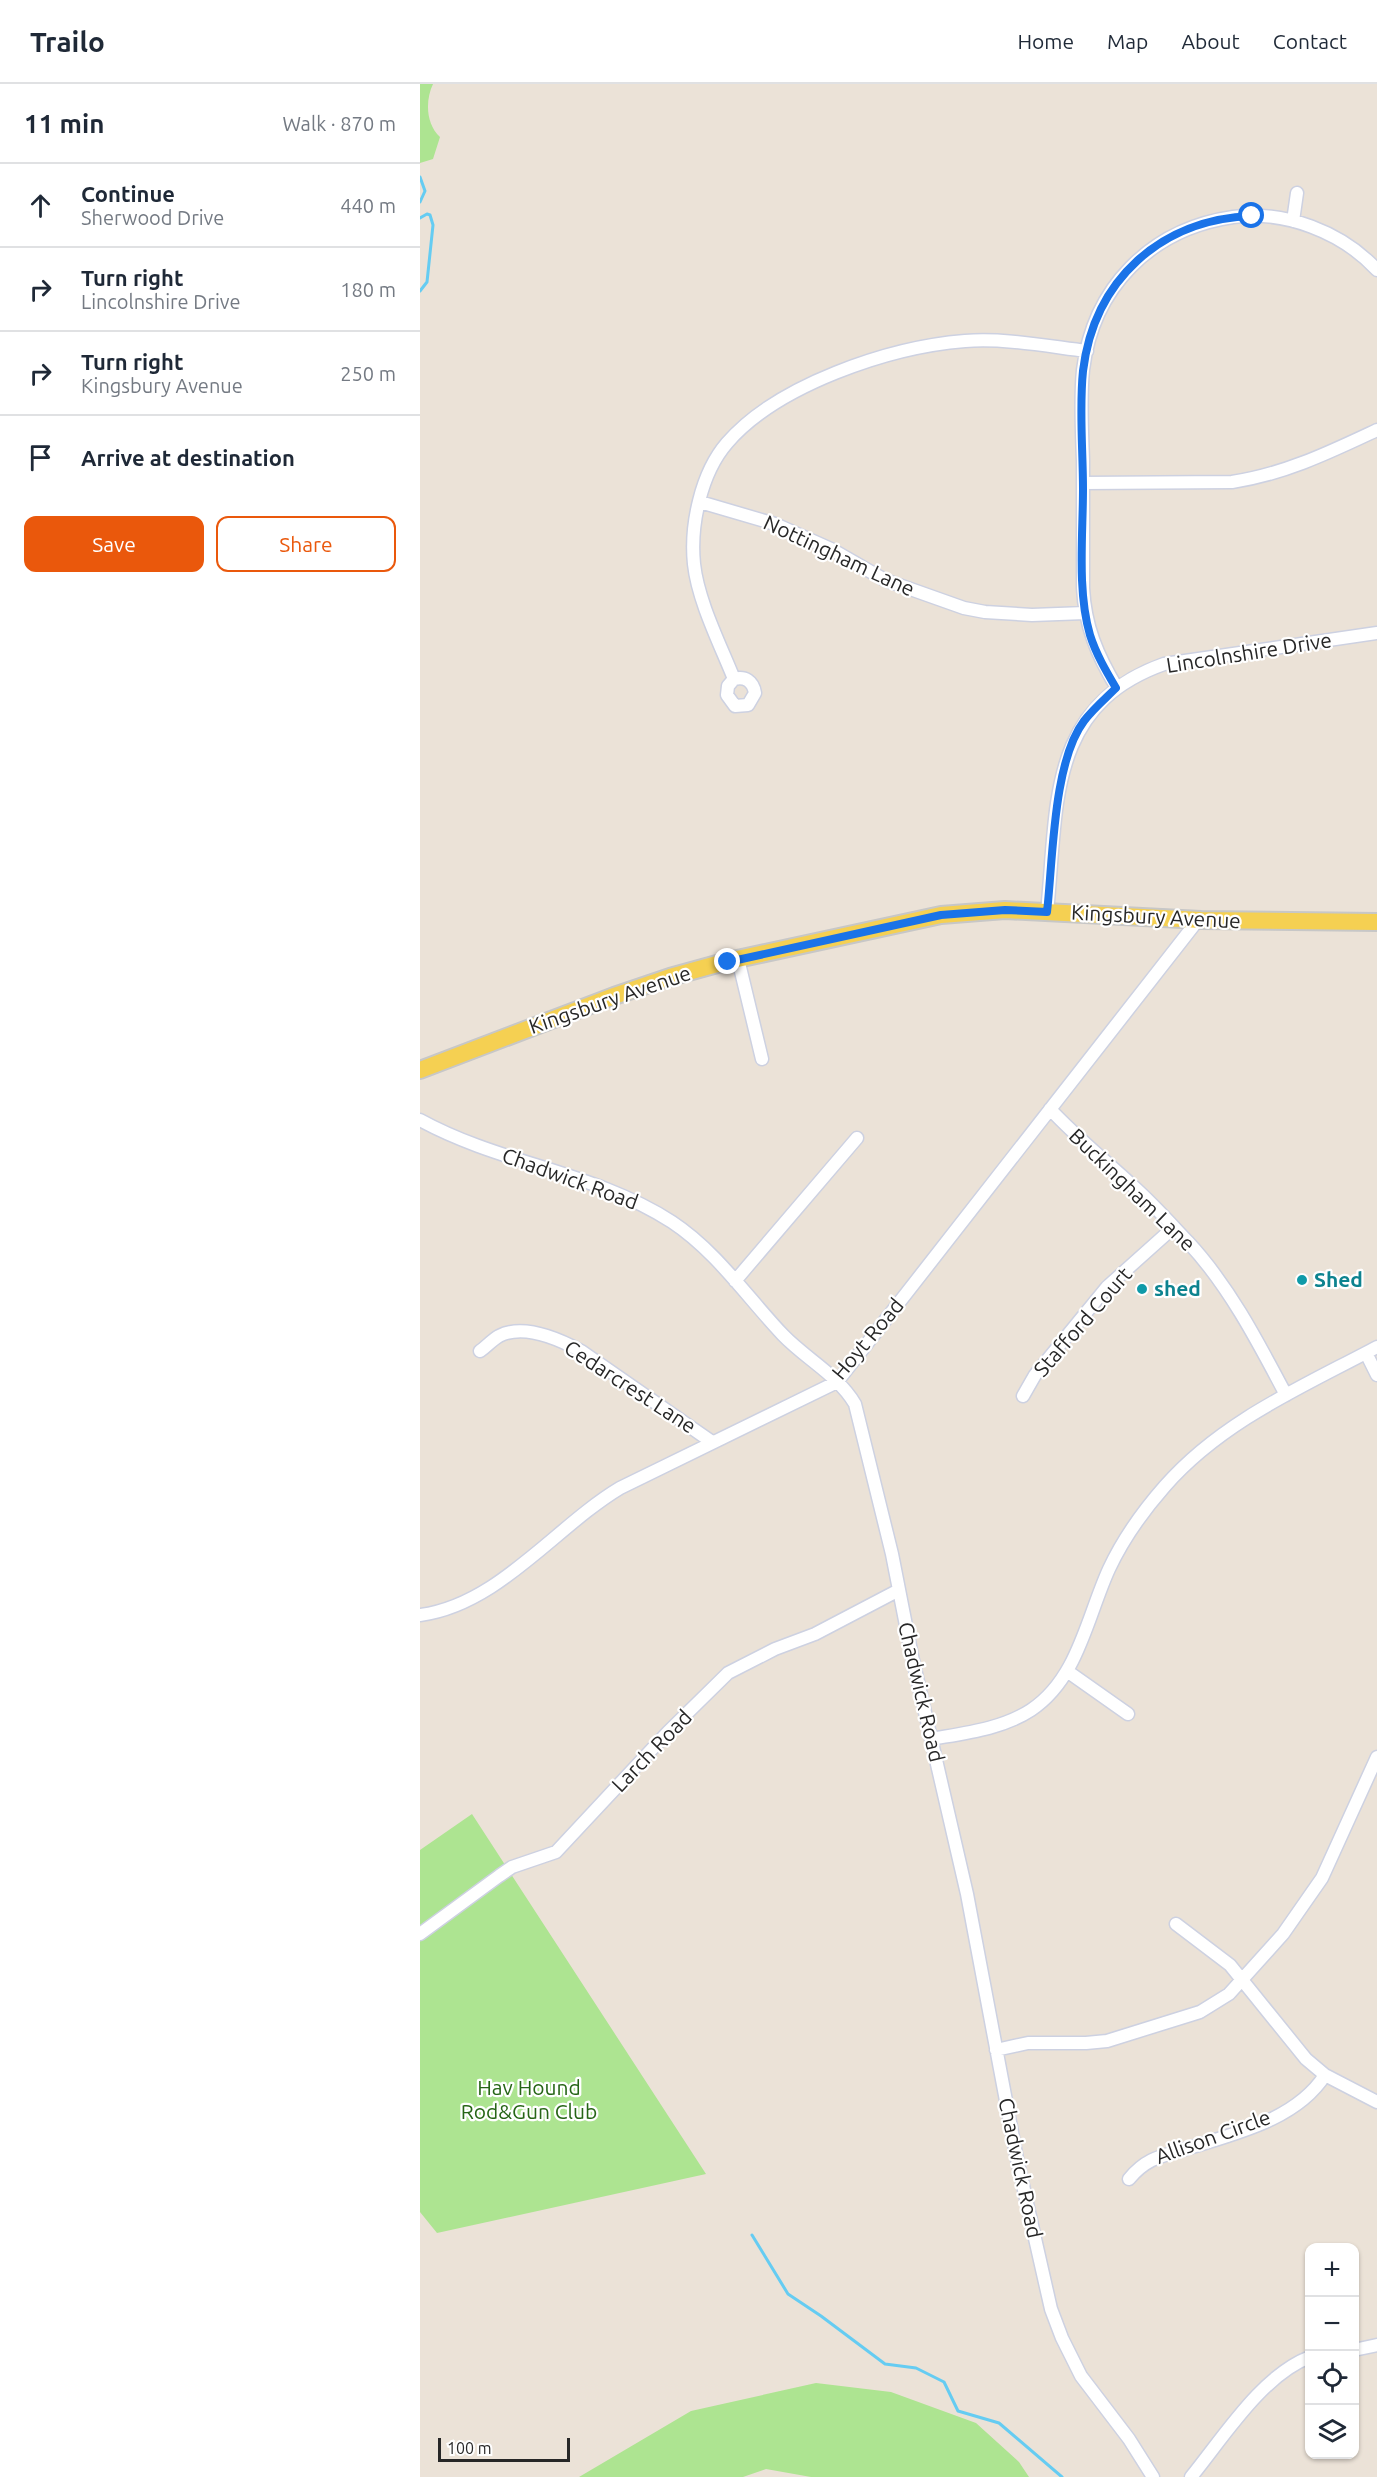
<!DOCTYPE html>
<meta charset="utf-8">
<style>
:root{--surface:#fff;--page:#f2f2f3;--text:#1f2937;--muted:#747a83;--line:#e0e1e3;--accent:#ea580c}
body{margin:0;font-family:Ubuntu,sans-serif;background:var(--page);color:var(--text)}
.controls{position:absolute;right:18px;bottom:18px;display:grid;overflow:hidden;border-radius:12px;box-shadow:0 2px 4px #0004}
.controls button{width:54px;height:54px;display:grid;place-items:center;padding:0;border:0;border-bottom:2px solid var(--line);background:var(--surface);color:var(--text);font:30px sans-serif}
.scale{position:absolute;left:18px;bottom:15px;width:132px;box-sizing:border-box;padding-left:6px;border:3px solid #272727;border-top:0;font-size:16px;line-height:21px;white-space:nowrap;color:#272727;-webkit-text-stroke:4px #fff;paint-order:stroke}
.stop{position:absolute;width:18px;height:18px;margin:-14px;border:4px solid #1a73e8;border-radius:50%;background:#fff}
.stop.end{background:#1a73e8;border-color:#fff;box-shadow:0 2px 6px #0008}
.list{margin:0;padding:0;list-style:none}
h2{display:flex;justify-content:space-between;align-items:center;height:78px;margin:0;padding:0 24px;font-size:26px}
h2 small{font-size:20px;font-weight:400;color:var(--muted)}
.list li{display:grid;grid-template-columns:39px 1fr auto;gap:18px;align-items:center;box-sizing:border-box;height:84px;padding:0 24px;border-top:2px solid var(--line)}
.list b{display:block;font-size:22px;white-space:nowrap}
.list p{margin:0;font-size:20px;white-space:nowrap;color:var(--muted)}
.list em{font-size:20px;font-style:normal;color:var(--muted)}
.actions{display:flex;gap:12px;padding:18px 24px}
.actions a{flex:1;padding:14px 0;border:2px solid var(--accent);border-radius:12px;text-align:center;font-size:21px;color:var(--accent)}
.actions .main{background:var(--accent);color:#fff}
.icon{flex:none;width:33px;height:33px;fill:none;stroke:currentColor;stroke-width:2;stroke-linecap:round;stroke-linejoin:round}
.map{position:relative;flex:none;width:957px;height:2393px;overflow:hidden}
header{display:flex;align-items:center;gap:36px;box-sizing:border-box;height:84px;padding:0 30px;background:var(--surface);border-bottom:2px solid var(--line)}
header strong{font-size:28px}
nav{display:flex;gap:33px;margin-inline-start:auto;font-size:21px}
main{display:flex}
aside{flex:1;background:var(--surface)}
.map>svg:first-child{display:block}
</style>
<header>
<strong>Trailo</strong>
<nav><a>Home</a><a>Map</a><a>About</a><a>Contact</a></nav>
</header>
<main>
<aside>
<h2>11 min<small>Walk · 870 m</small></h2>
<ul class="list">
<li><svg class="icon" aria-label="ahead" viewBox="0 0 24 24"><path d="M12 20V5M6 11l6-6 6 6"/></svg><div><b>Continue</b><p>Sherwood Drive</p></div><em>440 m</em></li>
<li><svg class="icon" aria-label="right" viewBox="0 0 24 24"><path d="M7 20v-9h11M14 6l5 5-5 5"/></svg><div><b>Turn right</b><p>Lincolnshire Drive</p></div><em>180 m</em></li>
<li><svg class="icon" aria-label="right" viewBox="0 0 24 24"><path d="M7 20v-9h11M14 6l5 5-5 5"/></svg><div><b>Turn right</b><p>Kingsbury Avenue</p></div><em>250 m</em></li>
<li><svg class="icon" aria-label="arrive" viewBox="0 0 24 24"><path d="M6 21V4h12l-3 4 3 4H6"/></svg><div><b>Arrive at destination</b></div></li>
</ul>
<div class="actions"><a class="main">Save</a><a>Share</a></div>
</aside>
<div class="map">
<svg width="957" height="2393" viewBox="0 0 957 2393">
<rect width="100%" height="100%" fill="#ebe2d7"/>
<!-- green -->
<path fill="#ade491" d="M0,0H13C5,17 6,40 20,53L13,75L0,79Z
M52,1730L286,2090L17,2149L0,2128V1766Z
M396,2299L471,2308L556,2339L599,2378L609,2393H391L346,2385L323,2393H159L271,2327Z"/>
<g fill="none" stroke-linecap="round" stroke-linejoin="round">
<!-- stream -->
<path stroke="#65ccf2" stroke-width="3" d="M0,93L5,107L0,118
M0,134L7,130L10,131L13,141L7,198L0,207
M332,2151L368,2210L401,2232L465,2280L496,2284L524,2298L538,2327L579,2339L642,2393"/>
<defs>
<path id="minor" d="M873,137L877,109
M663,399L812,398C865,390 910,368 957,346
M280,418L355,440L411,465L465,496L544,524L565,528L612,531L665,529
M314,595C325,592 333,597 335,609L328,621L315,622L307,611L308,602L314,595C300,560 278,517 274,480C270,441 281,389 307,359C357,301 469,263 545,257C585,254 626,262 667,267
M697,604C677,571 665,542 663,504C663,461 663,419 663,377C662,347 660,315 663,286C673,203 731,145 813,133C865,126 922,148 957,186
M627,828C638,723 626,622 744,580L957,549
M318,875L342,975
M630,1025C656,1053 686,1077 714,1103C733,1120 750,1139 768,1158C809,1202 838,1258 866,1311
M0,1036C80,1080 175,1088 252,1138C296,1167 327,1213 363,1251C386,1275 418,1291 435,1320L472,1470L492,1572L547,1810L597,2075L631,2225L642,2254L661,2292L709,2355L733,2393
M315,1197L437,1054
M60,1267C66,1263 72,1256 79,1252C104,1239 139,1255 161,1267L292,1358
M946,1269L957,1291
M603,1312L615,1291L687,1203L754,1143
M0,1531C78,1521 135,1443 200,1404L417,1298L778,836
M647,1587L708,1630
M511,1655C545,1649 582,1645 611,1626C658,1595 667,1533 689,1485C703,1455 723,1427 745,1402C802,1337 882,1303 957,1263
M756,1840L810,1881L886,1975L905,1991L957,2018
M0,1850L79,1792L92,1783L136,1768L248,1648L308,1589L355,1565L395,1550L479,1506
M576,1966L608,1959H666L687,1957L780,1928L809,1910L863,1850L902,1794L957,1673
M709,2095C727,2073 743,2072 769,2064C817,2049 877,2035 905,1991
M934,2266L957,2261
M771,2393C803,2354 842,2291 890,2273"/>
<path id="major" d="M0,986L194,912L250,893L308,877L521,831L585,826L781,836L957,838"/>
</defs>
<!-- minor casing -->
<use href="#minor" stroke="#cdd1e1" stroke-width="15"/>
<!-- major casing -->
<use href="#major" stroke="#c7c7c7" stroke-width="20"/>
<!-- minor -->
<use href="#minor" stroke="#fff" stroke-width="12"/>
<!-- major -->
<use href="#major" stroke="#f5d052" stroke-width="16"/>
</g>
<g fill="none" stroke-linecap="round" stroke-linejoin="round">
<!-- route -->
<path stroke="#1a73e8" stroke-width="8" d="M308,878L521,831L585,826L627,828C633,776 633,678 664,637C673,625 686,614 696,604C686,587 676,570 670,551C657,507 663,451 663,405C663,366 659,325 663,287C674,196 741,135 832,132"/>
</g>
<!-- markers -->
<g fill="#0f9aa8" stroke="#fff" stroke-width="2">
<circle cx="882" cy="1196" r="6"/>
<circle cx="722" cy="1205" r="6"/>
</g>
<g text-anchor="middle" stroke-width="4.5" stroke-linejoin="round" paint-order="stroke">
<!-- street labels -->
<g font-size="21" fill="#272727" stroke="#fff">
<text transform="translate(419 472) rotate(25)" y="7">Nottingham Lane</text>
<text transform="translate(829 569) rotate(-9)" y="7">Lincolnshire Drive</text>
<text transform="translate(736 833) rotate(3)" y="7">Kingsbury Avenue</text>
<text transform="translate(190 916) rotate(-19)" y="7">Kingsbury Avenue</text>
<text transform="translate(150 1095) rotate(20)" y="7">Chadwick Road</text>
<text transform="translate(712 1106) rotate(44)" y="7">Buckingham Lane</text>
<text transform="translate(663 1238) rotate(-49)" y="7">Stafford Court</text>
<text transform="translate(448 1255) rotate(-50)" y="7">Hoyt Road</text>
<text transform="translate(210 1303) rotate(33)" y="7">Cedarcrest Lane</text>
<text transform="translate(501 1608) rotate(77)" y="7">Chadwick Road</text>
<text transform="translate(232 1667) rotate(-46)" y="7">Larch Road</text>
<text transform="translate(793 2053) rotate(-20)" y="7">Allison Circle</text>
<text transform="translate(600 2084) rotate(78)" y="7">Chadwick Road</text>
</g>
<!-- culture labels -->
<g font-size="21" font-weight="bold" fill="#0d838f" stroke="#fff" text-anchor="start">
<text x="894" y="1203">Shed</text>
<text x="734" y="1212">shed</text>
</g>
<!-- park labels -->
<g font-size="21" fill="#266516" stroke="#fff">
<text x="109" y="2011">Hav Hound<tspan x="109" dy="24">Rod&amp;Gun Club</tspan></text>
</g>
</g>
</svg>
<div class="controls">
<button>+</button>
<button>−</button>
<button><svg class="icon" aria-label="locate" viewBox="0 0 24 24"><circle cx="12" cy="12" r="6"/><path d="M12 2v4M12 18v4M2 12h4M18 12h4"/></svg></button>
<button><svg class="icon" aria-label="layers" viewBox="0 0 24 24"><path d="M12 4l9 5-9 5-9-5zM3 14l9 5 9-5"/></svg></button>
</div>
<div class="scale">100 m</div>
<div class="stop" style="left:832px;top:132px"></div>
<div class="stop end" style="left:308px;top:878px"></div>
</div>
</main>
